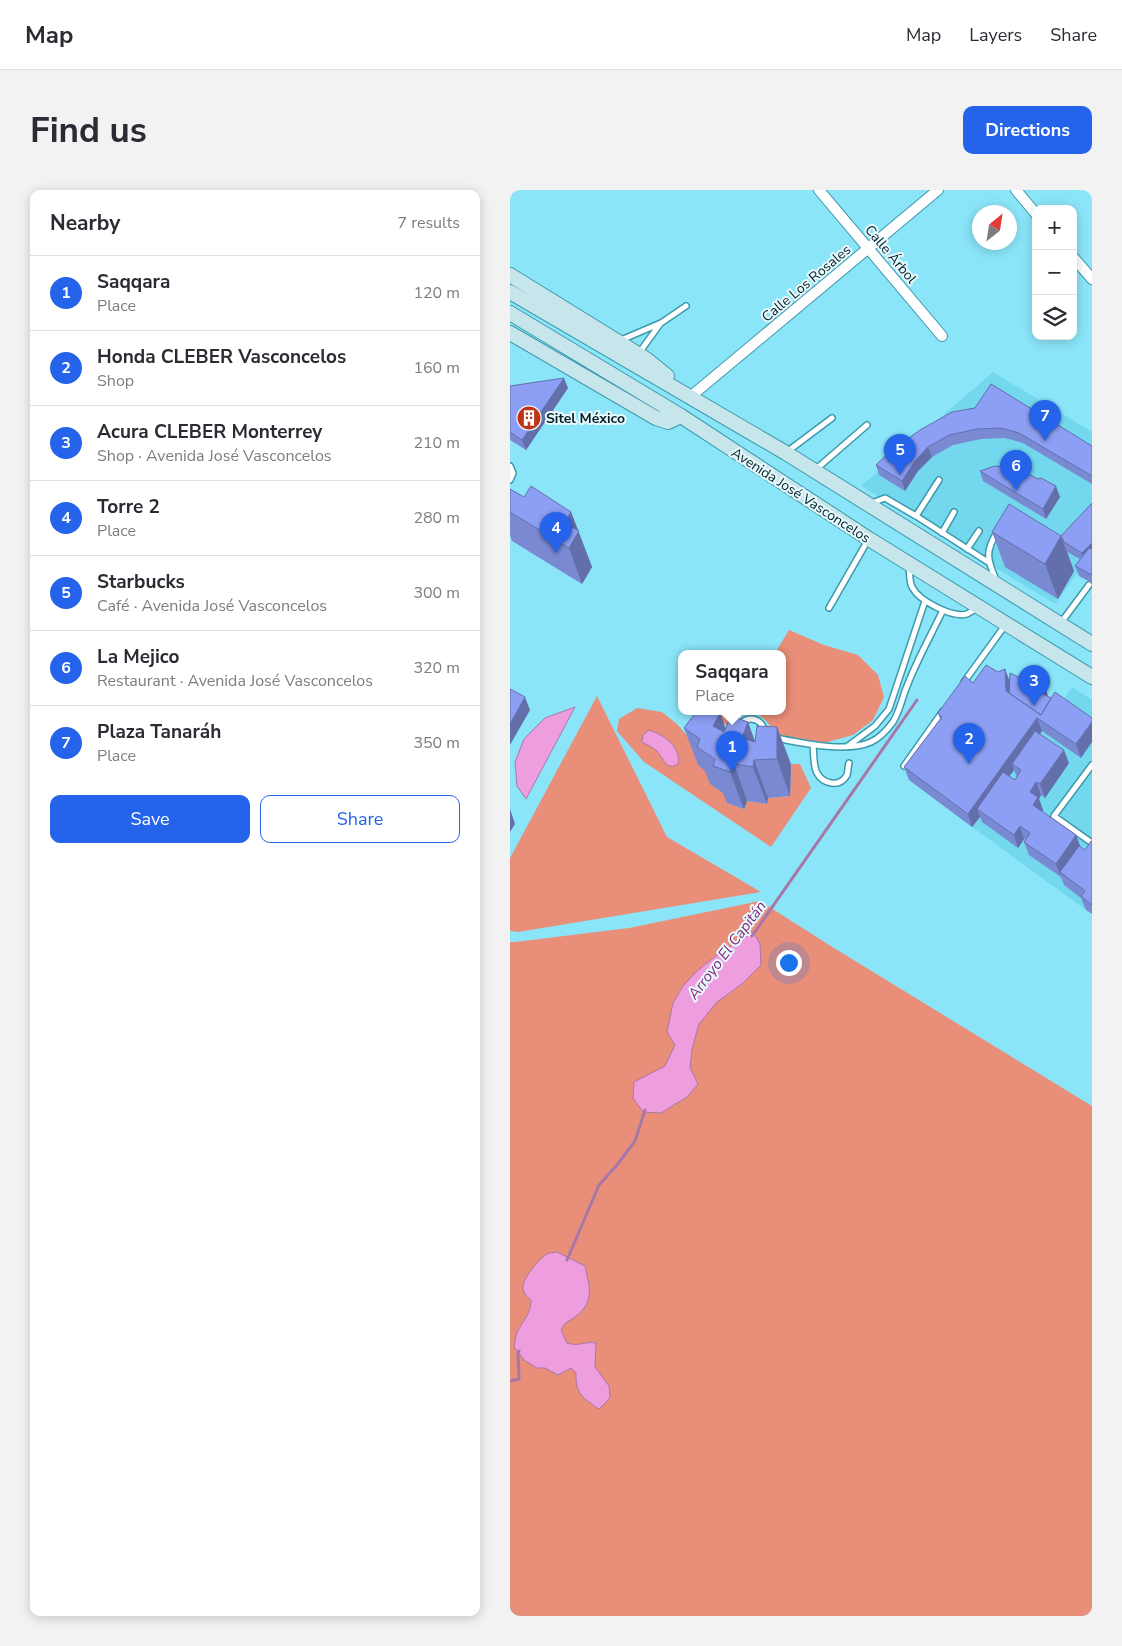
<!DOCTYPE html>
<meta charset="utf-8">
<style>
:root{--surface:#fff;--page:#f2f2f3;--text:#2b2b33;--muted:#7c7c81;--line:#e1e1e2;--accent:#2563eb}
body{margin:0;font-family:"Nunito Sans",sans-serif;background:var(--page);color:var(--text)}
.controls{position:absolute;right:15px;top:15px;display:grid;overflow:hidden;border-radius:10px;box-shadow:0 2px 12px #0003}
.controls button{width:45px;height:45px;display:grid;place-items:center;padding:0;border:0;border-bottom:1px solid var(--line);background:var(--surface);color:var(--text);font:25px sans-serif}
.compass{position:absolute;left:462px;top:15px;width:45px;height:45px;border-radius:50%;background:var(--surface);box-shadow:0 2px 12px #0003;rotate:30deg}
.you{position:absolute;left:278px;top:772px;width:18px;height:18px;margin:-12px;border:4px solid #fff;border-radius:50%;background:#1a73e8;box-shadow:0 0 0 8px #1a73e833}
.badge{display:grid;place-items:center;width:32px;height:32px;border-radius:50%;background:var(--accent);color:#fff;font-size:16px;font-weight:700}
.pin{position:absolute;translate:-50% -41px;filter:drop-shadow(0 1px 2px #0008)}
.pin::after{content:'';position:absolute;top:26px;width:18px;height:15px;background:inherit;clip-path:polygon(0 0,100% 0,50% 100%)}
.popup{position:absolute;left:168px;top:460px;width:108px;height:65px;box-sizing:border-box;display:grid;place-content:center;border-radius:10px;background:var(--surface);filter:drop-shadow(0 1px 4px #0005);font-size:16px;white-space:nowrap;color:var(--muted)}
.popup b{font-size:19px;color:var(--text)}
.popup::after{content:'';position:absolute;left:50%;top:100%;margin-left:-10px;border:10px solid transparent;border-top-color:var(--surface)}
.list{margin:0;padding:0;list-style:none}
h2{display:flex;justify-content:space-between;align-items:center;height:65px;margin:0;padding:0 20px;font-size:21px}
h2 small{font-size:16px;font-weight:400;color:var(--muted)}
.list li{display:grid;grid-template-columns:32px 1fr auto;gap:15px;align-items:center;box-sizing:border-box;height:75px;padding:0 20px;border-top:1px solid var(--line)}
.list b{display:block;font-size:19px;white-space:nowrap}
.list p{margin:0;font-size:16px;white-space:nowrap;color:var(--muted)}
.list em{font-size:16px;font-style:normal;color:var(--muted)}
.actions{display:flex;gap:10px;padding:15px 20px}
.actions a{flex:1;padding:11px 0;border:1px solid var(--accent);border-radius:10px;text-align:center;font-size:18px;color:var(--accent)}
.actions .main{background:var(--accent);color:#fff}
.icon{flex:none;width:28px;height:28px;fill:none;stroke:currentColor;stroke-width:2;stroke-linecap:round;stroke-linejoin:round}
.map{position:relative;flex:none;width:582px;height:1426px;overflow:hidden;border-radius:10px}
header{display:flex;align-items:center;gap:30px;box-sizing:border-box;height:70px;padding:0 25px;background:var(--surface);border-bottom:1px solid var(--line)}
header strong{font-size:24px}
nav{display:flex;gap:28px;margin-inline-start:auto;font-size:18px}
.intro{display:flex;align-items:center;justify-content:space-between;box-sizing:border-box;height:120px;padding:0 30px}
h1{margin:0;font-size:35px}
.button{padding:12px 22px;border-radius:10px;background:var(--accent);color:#fff;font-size:18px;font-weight:700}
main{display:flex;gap:30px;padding:0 30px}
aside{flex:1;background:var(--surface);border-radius:10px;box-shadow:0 2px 12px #0003}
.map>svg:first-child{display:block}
</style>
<header>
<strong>Map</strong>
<nav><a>Map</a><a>Layers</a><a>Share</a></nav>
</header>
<div class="intro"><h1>Find us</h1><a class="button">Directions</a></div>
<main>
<aside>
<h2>Nearby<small>7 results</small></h2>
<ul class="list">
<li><span class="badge">1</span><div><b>Saqqara</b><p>Place</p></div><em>120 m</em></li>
<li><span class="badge">2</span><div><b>Honda CLEBER Vasconcelos</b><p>Shop</p></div><em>160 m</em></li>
<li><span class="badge">3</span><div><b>Acura CLEBER Monterrey</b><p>Shop · Avenida José Vasconcelos</p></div><em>210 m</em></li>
<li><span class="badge">4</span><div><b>Torre 2</b><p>Place</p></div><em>280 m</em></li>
<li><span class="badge">5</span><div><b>Starbucks</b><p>Café · Avenida José Vasconcelos</p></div><em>300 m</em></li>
<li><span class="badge">6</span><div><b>La Mejico</b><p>Restaurant · Avenida José Vasconcelos</p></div><em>320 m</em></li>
<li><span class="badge">7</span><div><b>Plaza Tanaráh</b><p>Place</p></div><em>350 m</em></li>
</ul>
<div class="actions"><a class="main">Save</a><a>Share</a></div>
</aside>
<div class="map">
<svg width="582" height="1426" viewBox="0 0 582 1426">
<rect width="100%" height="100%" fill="#8be5f9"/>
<!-- built -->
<path fill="#73d8ee" d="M483,182L582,242V367L575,373L545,414L351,296Z
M562,497L582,510V711L576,720L462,637L519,559Z"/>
<!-- green -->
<path fill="#e98e79" d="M279,440L314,455L348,465L368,485L374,507L363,530L343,545L314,553L264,544C256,522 234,514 220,536L207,531L213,521H272V463H265Z
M87,506L157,647L251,702L8,742L0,741V668Z
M127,518L152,522L167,534L180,549L204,587L219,607L217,613L234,619L237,611L257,614L258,608L280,606L281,574H290L301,598L261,657L134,572L107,541L109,529Z
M250,711L324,758L582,916V1426H0V752H5L119,738Z"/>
<!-- water -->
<path fill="#ee9edf" stroke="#a778a7" d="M65,517L16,609L7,596L5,572L14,549L35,528Z
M139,540C154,545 171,556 168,574C156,582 153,567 147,561C143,557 137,555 132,552L133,545Z
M243,742L250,754L251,775L232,794L207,812L189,834L182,859L180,878L188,894L177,907L151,923L133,922L123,908L124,892L155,876L165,855L157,842L163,813L173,796L187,781L216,758L226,754Z
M47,1062L75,1076C79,1097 86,1111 65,1127C57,1133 57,1129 51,1140L57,1153C70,1157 73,1151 86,1153L85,1177L99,1196L100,1208L89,1219C74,1209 65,1204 66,1183L61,1178L48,1185L35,1178H27L14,1170L4,1157C5,1150 6,1143 10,1137C16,1127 21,1121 21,1110C17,1107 13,1103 13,1097C13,1088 30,1067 39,1063C40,1063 46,1062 47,1062Z"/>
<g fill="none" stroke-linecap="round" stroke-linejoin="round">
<!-- stream -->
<path stroke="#a778a7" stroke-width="3" d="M242,746L407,510
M57,1070L89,995L107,975L125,951L135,920
M0,1191L9,1189L8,1163L9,1161"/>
<defs>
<path id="service" d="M111,150L151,133L176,116
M129,163L150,134
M278,261L322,228
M0,276L3,283L0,290
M305,280L357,235
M362,313L375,308L406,326L429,290
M406,326L478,372
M432,343L444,322
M457,359L469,341
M399,377C400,383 399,391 402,397C409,411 442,428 457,424C461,422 464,420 467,418
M486,390C477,369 475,362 487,342
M319,418L358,350
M550,434L579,395
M454,492L496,434
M228 542a13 13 0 1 1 26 0a13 13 0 1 1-26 0Z
M266,548C292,553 336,563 361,552C370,548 377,540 383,532C390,521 392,508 397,496C407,470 421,445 433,420
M303,555C304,563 303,576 307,583C313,594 330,598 337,585C338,582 338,576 339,573
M338,556L365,536L379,519L415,411
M582,575L544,626L582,653
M394,576L433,521"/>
<path id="minor" d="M309,0L432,146
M506,0L526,24
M563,67L582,89
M180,207L428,0"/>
<path id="secondary" d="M0,85L136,169L157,186
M0,102L276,263L582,454
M0,123L171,226L359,349L582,487
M0,143L146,228L158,232L171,226"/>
</defs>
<!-- service casing -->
<use href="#service" stroke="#3c99ac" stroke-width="8"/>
<!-- minor casing -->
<use href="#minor" stroke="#3c99ac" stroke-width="12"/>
<!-- secondary casing -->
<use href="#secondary" stroke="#3c99ac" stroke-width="16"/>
<!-- service -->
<use href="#service" stroke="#fff" stroke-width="5"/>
<!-- minor -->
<use href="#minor" stroke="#fff" stroke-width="10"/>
<!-- secondary -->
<use href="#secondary" stroke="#c6e6ec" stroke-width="14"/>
</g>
<!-- wall -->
<path fill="#7989d2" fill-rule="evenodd" d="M0,196L58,198L16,260L0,250Z
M442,222L582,256V294L513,253L495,248L471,249L443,255L422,267L408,281L395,301L369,285L366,275L396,250Z
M470,281L550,307L536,329L473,291Z
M0,299L14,307L61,322L82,377L72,394L2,351L0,345Z
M582,313V393L569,386L565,376L570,369L557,362L564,381L548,409L495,377L482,342L551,346Z
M500,491L536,500L538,506L582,528L571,568L532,541L530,544L559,573L535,608L531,605L529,609L533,620L532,622L566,645L570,657L575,660L582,651V724L576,720L571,708L554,695L551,687L519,665L514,652L516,650L514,649L508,658L472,632L470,627L462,637L399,590L394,577L430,529L428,523L463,493ZM504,580L507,587L505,590L499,586Z
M238,532L245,551L281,574L280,606L258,608L257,614L237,611L234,619L217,613L213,603L200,594L195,581L188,575L174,538L215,539Z"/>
<!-- shaded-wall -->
<path fill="#636fab" d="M54,188L58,198L16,260L12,250Z
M418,257L422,267L408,281L395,301L392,291L405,271Z
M546,296L550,307L536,329L533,319Z
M61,322L82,377L72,394L59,358L55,333Z
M551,346L564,381L548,409L535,374Z
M582,353V367L575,373L572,363Z
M495,479L500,492L501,506L496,501Z
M536,500L539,510L533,504Z
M15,507L20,520L0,555V534Z
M210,523L223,560L203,536Z
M527,528L532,541L506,577L502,574L504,580L472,623L467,619L470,627L462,637L458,624Z
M238,532L251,570H244L258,608L257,614L232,548Z
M582,532V552L571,568L566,554Z
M267,537L281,574L280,606L267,569Z
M554,560L559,573L535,608L530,594Z
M224,574L237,611L234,619L220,582Z
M526,592L531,605L529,609L533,620L528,628L523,615L520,602Z
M0,619L5,634L0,642Z
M510,636L514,649L508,658L504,645Z
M566,645L571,658L550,682L551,687L546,674Z"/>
<!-- building -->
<path fill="#8d9ff4" stroke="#636fab" d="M54,188L12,250L0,242V196Z
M481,194L582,256V286L509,243L491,238L467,239L439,245L418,257L405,271L392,291L366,275L393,249L396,250L410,240L442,222L465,218Z
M485,276L499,277L514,282L528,289L531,288L546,296L533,319L470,281Z
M21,296L61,322L55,333L69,341L59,358L0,322V299L14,307Z
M582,313V353L572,363L554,352L551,346Z
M499,314L551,346L535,374L482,342Z
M579,358L582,359V385L565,376Z
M476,475L488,482L495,479L496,501L531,525L545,502L582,528V532L566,554L527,528L458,624L394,577L432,527L428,523L455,486L463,493Z
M500,483L536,500L533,504L541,508L531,525L499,503Z
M0,499L15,507L0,534Z
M187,521H206L210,523L203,536L214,542L221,526L238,532L232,548L245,552L247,536L267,537V569L244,570L243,577L224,574L220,582L203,576L205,569L187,557L190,549L174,538Z
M525,541L554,560L530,594L526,592L520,602L528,607L523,615L566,645L546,674L514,652L520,643L510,636L504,645L467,619L493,582L505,590L511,580L502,574Z
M581,651H582V715L571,706L575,701L550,682L569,656L575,660Z"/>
<!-- icons -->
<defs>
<symbol id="building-disc" viewBox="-11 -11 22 22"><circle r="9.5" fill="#bf3515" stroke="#e9fafe"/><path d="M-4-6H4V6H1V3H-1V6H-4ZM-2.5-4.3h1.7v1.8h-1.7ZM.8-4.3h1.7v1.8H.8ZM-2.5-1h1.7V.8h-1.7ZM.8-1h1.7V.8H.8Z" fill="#fff"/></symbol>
</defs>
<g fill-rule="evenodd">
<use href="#building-disc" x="5" y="214" width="28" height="28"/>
</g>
<g text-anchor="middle" stroke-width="4" stroke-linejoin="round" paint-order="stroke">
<!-- street labels -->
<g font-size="14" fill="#021f25" stroke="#e9fafe">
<text transform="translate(381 64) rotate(50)" y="5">Calle Árbol</text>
<text transform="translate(296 93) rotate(-40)" y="5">Calle Los Rosales</text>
<text transform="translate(291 305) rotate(33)" y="5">Avenida José Vasconcelos</text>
</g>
<!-- poi labels -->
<g font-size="14" font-weight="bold" fill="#021f25" stroke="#e9fafe" text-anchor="start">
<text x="36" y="233">Sitel México</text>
</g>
<!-- water labels -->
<g font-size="15" font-style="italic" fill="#842978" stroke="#e9fafe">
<text transform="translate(217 760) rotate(-53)" y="5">Arroyo El Capitán</text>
</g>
</g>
</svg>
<div class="controls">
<button>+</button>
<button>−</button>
<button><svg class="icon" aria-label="layers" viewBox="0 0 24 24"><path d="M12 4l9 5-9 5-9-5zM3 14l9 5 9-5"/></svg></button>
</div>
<svg class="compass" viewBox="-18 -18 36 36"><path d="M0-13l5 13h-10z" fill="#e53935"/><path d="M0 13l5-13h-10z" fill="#7c7c81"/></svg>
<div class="you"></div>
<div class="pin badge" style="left:222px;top:582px">1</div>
<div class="popup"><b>Saqqara</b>Place</div>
<div class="pin badge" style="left:459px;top:574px">2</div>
<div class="pin badge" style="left:524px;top:516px">3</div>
<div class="pin badge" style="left:46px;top:363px">4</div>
<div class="pin badge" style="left:390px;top:285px">5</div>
<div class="pin badge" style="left:506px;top:301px">6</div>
<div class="pin badge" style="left:535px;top:251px">7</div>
</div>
</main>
